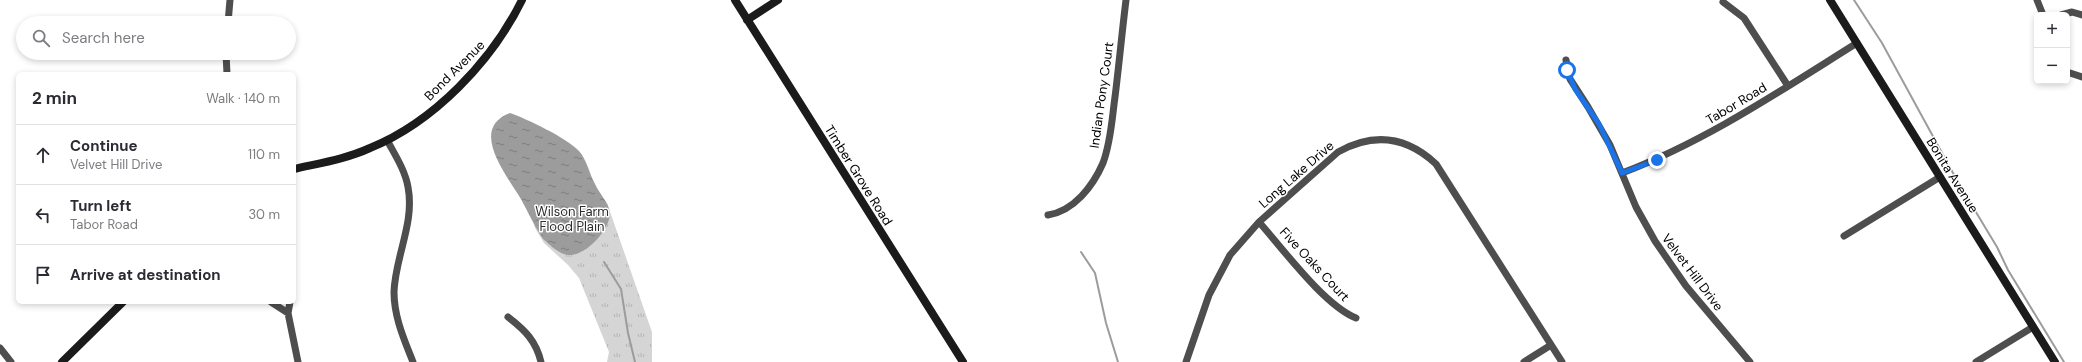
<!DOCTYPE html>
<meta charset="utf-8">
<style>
:root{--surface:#fff;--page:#f2f2f3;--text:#2b2b33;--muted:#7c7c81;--line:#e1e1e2}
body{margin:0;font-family:"DM Sans",sans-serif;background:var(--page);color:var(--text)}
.controls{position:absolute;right:12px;top:12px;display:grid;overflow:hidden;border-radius:6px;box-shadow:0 2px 6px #0003}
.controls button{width:36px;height:36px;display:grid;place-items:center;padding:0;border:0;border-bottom:1px solid var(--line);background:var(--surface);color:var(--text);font:20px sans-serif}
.stop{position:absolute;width:12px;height:12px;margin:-9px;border:3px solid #1a73e8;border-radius:50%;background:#fff}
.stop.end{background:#1a73e8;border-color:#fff;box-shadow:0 1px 4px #0008}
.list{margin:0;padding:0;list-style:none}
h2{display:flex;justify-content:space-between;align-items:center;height:52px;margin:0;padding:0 16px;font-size:17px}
h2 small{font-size:13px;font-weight:400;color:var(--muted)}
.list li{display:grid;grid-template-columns:26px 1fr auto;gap:12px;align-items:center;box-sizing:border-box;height:60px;padding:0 16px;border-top:1px solid var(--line)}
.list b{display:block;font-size:15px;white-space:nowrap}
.list p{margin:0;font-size:13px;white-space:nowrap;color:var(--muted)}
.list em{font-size:13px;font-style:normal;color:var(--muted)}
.icon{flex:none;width:22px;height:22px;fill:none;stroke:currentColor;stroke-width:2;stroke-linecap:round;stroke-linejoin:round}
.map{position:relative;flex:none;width:2082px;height:362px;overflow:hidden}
.search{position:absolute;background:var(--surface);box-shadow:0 2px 6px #0003;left:16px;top:16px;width:280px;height:44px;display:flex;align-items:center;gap:10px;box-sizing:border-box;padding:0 14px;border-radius:22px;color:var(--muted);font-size:15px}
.panel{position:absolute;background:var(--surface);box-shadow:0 2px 6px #0003;left:16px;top:72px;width:280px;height:232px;border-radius:6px}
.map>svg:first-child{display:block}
</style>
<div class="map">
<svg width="2082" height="362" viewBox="0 0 2082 362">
<defs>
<pattern id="grass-tufts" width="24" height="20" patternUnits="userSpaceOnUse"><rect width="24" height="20" fill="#d5d5d5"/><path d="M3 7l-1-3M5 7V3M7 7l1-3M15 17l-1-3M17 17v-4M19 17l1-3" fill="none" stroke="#b5b5b5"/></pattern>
<pattern id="water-ripples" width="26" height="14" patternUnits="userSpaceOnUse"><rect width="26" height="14" fill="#9c9c9c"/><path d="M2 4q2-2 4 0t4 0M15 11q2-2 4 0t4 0" fill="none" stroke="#7d7d7d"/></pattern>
</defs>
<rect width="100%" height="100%" fill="#fff"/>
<!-- grass -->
<path fill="url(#grass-tufts)" d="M580,170L607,203L652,332V362H607L609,352L579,278L568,265L544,243L535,228L530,210Z"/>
<!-- water -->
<path fill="url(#water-ripples)" d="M510,113C527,119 567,138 579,151C587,160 589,173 595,184C599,193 609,203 610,213C610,230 585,257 568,255C559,254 550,245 543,239C535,227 529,214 522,201C509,178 467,129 510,113Z"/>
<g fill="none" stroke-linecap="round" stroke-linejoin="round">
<!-- stream -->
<path stroke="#9c9c9c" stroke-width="2" d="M1854,0L1882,43L1959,184L1997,247L2008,270L2064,362
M1081,252L1095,273L1106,323L1118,362
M604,262L621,289L628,333L635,362"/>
<!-- street -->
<path stroke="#4e4e4e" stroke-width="7" d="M2037,0L2043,15
M1723,2L1744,18L1788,86
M2061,15L2072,12L2082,15
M228,23L230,0
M226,53L227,74
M1566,60L1570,79L1588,107L1610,145L1636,207L1655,241L1686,286L1750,362
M2067,72L2082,77
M387,140C395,155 405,170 408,187C415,223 395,257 394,292C394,317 404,339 413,362
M1622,173C1706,141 1780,91 1857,43
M1048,215C1074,211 1093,186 1103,163C1111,142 1112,118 1115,97C1119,65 1122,32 1126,0
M1259,222C1283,249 1324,305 1356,318
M1844,236L1940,177
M271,302L288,313
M290,302L288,313L298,362
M508,317C525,330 536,341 541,362
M0,348L11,362
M1186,362L1209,295L1230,255L1259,222L1338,152C1374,132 1407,137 1436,164L1562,362
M1524,362L1551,345
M1976,362L2033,327"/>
<!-- secondary -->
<path stroke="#1b1b1b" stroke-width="8" d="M735,0L963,362
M1830,0L2055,362
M747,20L778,0
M294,169C320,163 346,159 370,148C434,122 492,61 522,0
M62,362L123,302"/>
</g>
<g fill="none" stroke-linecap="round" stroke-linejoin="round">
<!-- route -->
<path stroke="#1a73e8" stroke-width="5" d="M1567,70L1575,89L1599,124L1622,173L1657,160"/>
</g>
<g text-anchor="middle" stroke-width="3" stroke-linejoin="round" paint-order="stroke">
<!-- street labels -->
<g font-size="13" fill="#000" stroke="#fff">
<text transform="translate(454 70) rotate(-45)" y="5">Bond Avenue</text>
<text transform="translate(1101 95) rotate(-82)" y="5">Indian Pony Court</text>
<text transform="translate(1736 103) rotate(-31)" y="5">Tabor Road</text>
<text transform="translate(1296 174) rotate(-41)" y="5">Long Lake Drive</text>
<text transform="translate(859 175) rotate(58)" y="5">Timber Grove Road</text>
<text transform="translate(1953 175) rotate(58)" y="5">Bonita Avenue</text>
<text transform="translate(1315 264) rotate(47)" y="5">Five Oaks Court</text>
<text transform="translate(1693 272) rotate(53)" y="5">Velvet Hill Drive</text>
</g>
<!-- park labels -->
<g font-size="13" fill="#2c2c2c" stroke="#fff">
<text x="572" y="216">Wilson Farm<tspan x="572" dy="15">Flood Plain</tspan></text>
</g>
</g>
</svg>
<div class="controls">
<button>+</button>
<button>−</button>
</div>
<div class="stop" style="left:1567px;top:70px"></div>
<div class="stop end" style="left:1657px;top:160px"></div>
<div class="search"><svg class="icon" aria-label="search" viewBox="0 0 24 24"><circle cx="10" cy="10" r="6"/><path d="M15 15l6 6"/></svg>Search here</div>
<section class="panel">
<h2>2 min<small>Walk · 140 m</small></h2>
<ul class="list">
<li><svg class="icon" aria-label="ahead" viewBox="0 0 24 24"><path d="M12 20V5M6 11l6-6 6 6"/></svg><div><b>Continue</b><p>Velvet Hill Drive</p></div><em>110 m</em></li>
<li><svg class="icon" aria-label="left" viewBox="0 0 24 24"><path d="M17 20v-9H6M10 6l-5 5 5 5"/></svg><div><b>Turn left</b><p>Tabor Road</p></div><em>30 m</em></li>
<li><svg class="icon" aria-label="arrive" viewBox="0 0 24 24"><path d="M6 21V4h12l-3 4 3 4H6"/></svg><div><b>Arrive at destination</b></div></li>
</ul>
</section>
</div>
